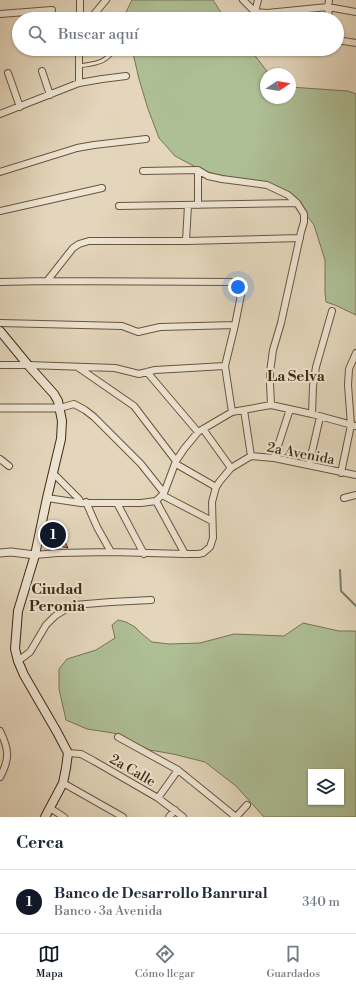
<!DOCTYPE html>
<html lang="es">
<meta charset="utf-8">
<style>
:root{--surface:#fff;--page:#f6f6f7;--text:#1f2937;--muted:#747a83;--line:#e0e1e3;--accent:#111827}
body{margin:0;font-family:"Libre Bodoni",serif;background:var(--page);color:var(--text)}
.controls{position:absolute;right:12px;bottom:12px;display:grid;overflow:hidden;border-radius:0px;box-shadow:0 1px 3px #0004}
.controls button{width:36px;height:36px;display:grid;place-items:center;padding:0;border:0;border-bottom:1px solid var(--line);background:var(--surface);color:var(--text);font:20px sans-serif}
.compass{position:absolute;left:260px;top:68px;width:36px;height:36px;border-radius:50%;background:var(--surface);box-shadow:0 1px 3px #0004;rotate:78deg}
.you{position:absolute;left:238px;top:287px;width:14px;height:14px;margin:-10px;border:3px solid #fff;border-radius:50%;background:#1a73e8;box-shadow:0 0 0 6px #1a73e833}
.badge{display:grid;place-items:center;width:26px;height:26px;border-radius:50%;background:var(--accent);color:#fff;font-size:13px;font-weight:700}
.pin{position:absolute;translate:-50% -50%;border:2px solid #fff;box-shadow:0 1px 4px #0006}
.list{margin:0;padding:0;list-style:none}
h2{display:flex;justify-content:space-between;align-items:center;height:52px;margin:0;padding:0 16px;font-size:17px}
h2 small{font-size:13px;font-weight:400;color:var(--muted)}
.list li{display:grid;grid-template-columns:26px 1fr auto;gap:12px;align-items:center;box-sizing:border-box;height:64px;padding:0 16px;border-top:1px solid var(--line)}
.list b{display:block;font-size:15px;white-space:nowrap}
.list p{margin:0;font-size:13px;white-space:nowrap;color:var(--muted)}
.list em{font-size:13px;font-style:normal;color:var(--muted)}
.icon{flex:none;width:22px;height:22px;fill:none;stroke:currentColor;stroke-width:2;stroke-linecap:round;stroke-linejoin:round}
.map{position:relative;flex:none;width:356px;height:817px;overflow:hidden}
.search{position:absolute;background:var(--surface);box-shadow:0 1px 3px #0004;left:12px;right:12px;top:12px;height:44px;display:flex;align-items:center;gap:10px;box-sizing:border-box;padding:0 14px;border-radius:22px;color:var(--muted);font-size:15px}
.sheet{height:116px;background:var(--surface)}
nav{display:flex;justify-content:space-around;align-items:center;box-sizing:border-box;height:56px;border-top:1px solid var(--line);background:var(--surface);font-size:11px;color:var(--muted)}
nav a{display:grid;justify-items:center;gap:2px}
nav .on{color:var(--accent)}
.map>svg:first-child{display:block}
</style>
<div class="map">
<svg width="356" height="817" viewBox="0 0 356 817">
<rect width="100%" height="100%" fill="#e4d6bc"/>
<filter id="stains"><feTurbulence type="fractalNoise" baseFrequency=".005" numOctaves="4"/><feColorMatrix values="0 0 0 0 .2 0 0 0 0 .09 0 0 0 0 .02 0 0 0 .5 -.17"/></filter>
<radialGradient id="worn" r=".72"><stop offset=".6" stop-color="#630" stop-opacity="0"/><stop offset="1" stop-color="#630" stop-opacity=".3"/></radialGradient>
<!-- green -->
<path fill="#aebf96" stroke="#787453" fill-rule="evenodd" d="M132,0H213L220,11L226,19H126L125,14Z
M132,49H250L269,74H266V98H290V87L348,91L356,94V315L335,305L326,302L325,293V260L314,225L295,200L264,185L241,180L203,171L175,156L159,138L148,109L139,79Z
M118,620L126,622L135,627L142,634L152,642L169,644L200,643L234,634L284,636L303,623L339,631H356V817H264L236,786L205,762L173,754L150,750L113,733L87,729L66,720L59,689V669L67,659L96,650L115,638L112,625ZM311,772H341V802H311Z"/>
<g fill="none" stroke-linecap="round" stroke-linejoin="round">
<!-- stream -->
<path stroke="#757f6e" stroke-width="2" d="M340,570L341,591L356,606"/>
</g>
<!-- building -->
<path fill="#d48a6f" stroke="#432810" d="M58,529L64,540L68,548L43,542L46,530Z"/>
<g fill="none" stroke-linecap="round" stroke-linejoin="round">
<defs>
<path id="service" d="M79,66C96,63 104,64 115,49"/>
<path id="minor" d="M243,0L255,12L267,13L328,7L356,12
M255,12L258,0
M0,14L52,10
M80,19V0
M90,19L106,0
M329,19L328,7L329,0
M337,40L356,43
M42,71L50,95
M8,73L20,107
M79,83V49
M0,114L79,83L102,79L126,76
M143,171L198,170L208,176L222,179L267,185L288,195L297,203L304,214V222L301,232L281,323L273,350L270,372V383L271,405
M0,172L77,148L94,145L146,139
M198,205V170
M119,206L297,203
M0,211L102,188
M186,241L188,205
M47,281L73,248L79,244L89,241H186L300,238
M0,282L47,281L235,282L241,285L242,290L235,325L225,366L232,412
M0,323L122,326L138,332L160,327L235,325
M0,365H28L115,368L139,374L155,370L225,366
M79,368L134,406L176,461
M147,372L198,432
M60,408L74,404L85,410L94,417L141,464L164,493
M244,410L251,456
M312,414L313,386L316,367L332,311
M203,429L231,468
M274,458L290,409
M0,459L9,466
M176,464L216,487
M309,465L320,417
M53,473L79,499L81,503
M341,473L351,425L348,385L349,369L356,353
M162,495L212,521
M47,498L81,503H141L156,501L164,493L176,461L184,449L198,432L232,412L271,405L312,414L356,426
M344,498L356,495
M156,501L185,554
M86,502L97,527L111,552
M117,503L144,554
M35,555L57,553L111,552L185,554H198L203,553L210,547L213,538L212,502L216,487L220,481L231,468L251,456L262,457L274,458L356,475
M18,661L30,652L46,625L55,616L66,609L74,605L111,602L151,600
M0,731C9,749 10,759 0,777
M118,737L178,770L236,817
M68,753L81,754L94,761L158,798L183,817
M63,783L123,817
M158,798L178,770
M50,808L64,817
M169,817L175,810
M236,817L247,805"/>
<path id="tertiary" d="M0,408H60
M0,553L11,552L35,555"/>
<path id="secondary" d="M0,331L28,365L54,394L58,401L62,421L61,439L47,498L35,555L18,611L15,649L18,661L24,675L57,732L68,753L66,768L63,783L45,817"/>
</defs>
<!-- service casing -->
<use href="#service" stroke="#6b543b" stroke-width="5"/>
<!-- minor casing -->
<use href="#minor" stroke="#6b543b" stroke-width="8"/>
<!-- tertiary casing -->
<use href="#tertiary" stroke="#6b543b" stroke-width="9"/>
<!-- secondary casing -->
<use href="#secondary" stroke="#432810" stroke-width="10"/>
<!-- service -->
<use href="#service" stroke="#ede4d3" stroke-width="3"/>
<!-- minor -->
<use href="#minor" stroke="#ede4d3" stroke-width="6"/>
<!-- tertiary -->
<use href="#tertiary" stroke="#ede4d3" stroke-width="7"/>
<!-- secondary -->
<use href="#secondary" stroke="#ede4d3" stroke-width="8"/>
</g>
<g text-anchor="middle" stroke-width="4" stroke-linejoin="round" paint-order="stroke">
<!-- street labels -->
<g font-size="14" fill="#432810" stroke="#ede4d3">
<text transform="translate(301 453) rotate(11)" y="5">2a Avenida</text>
<text transform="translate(133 770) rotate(30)" y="5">2a Calle</text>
</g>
<!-- neighbourhood labels -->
<g font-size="15" font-weight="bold" fill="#432810" stroke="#ede4d3">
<text x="296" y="381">La Selva</text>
<text x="57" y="594">Ciudad<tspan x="57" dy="17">Peronia</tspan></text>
</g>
</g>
<rect width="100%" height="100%" filter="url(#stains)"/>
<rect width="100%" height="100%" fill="url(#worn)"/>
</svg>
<div class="controls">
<button><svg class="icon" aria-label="layers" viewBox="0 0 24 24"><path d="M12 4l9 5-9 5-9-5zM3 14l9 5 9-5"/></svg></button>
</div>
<svg class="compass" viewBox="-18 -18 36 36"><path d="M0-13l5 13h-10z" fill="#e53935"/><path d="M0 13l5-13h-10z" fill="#747a83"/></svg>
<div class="you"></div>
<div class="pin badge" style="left:53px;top:535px">1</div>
<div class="search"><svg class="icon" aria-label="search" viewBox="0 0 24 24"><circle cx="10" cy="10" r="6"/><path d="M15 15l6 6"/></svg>Buscar aquí</div>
</div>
<section class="sheet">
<h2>Cerca<small></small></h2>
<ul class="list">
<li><span class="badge">1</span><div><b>Banco de Desarrollo Banrural</b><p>Banco · 3a Avenida</p></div><em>340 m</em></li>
</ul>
</section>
<nav>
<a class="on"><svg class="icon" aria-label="map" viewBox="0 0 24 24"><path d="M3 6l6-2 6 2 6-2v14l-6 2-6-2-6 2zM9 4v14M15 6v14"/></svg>Mapa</a>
<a><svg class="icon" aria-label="directions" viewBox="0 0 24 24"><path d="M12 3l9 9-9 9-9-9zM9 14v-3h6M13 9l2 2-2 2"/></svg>Cómo llegar</a>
<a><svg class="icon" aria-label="saved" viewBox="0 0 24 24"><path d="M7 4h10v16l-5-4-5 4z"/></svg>Guardados</a>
</nav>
